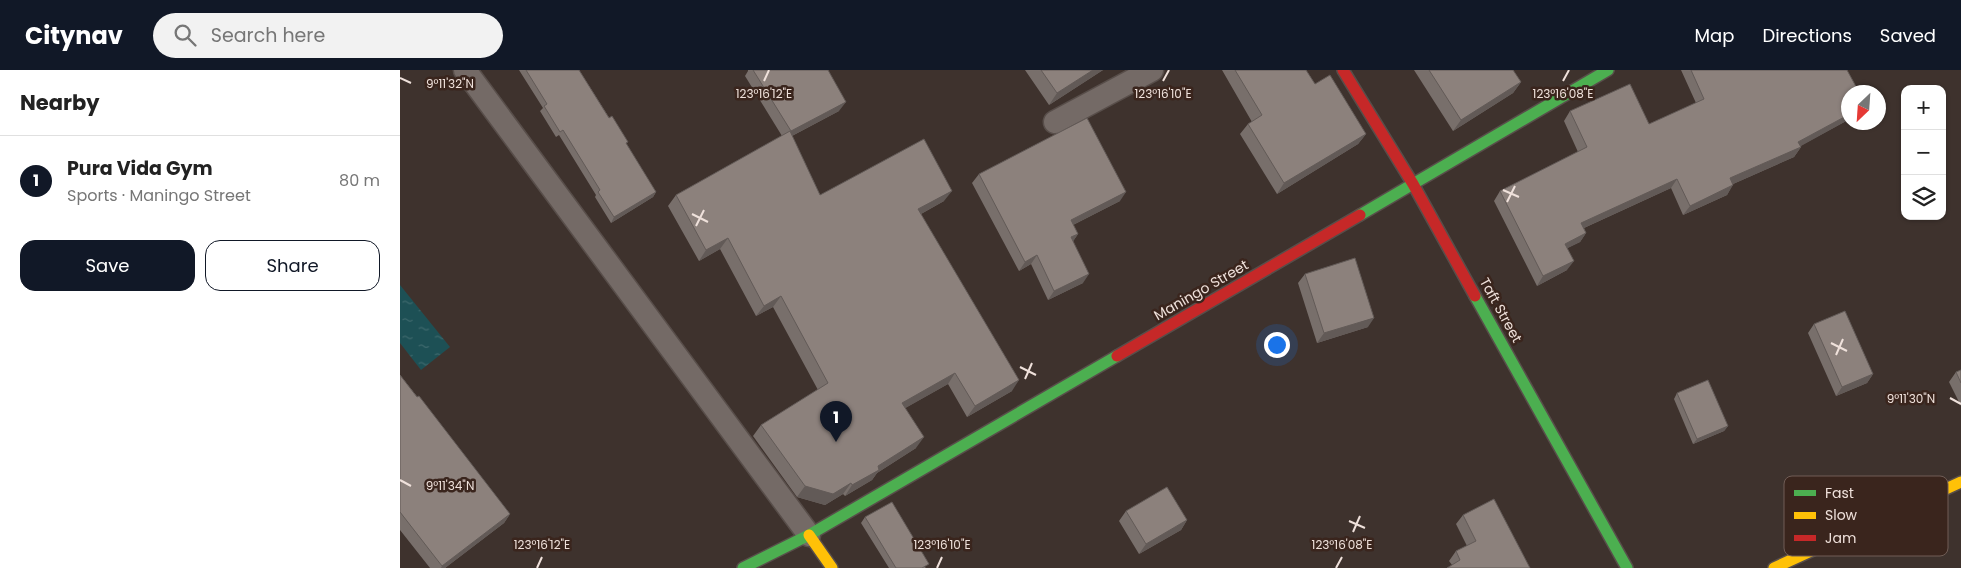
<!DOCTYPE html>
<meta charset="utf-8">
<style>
:root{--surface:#fff;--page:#f2f2f2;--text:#222;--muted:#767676;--line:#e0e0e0;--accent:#111827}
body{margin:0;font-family:Poppins,sans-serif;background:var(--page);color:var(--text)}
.controls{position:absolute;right:15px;top:15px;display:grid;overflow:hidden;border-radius:10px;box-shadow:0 1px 4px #0004}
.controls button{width:45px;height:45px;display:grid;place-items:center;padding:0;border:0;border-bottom:1px solid var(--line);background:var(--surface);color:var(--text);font:25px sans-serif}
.compass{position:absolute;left:1441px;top:15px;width:45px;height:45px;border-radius:50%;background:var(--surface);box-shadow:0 1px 4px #0004;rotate:205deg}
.you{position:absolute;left:876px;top:274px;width:18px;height:18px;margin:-12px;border:4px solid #fff;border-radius:50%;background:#1a73e8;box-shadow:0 0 0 8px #1a73e833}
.badge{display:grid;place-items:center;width:32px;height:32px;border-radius:50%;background:var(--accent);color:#fff;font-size:16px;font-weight:700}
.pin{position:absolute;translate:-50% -41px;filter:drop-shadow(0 1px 2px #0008)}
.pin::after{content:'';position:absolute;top:26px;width:18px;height:15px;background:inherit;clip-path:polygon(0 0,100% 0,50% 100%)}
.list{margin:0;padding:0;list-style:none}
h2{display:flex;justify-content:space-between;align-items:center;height:65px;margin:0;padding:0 20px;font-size:21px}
h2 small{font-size:16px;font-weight:400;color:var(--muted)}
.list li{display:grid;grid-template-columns:32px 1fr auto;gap:15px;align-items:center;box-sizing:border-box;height:90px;padding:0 20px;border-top:1px solid var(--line)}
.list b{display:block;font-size:19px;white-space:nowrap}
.list p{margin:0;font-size:16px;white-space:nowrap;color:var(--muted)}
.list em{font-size:16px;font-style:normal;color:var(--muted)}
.actions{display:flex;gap:10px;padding:15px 20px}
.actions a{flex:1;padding:11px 0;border:1px solid var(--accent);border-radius:15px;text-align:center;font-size:18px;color:var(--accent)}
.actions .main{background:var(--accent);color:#fff}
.icon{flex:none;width:28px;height:28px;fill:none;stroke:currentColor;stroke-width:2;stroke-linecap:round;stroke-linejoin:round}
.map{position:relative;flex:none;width:1561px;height:498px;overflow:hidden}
header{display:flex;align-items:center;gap:30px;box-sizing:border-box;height:70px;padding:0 25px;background:var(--accent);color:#fff}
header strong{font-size:24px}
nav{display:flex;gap:28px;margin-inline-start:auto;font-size:18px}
.search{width:350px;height:45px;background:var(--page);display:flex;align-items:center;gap:12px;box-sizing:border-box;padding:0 18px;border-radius:28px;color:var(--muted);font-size:19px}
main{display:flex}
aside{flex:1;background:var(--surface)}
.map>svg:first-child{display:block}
</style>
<header>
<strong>Citynav</strong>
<div class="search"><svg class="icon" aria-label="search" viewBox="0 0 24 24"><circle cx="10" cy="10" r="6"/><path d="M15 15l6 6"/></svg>Search here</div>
<nav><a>Map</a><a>Directions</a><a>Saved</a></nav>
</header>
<main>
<aside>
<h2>Nearby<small></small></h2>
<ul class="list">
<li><span class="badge">1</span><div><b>Pura Vida Gym</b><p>Sports · Maningo Street</p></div><em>80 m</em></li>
</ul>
<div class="actions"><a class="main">Save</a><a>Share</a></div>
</aside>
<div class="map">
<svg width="1561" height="498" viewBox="0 0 1561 498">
<defs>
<pattern id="water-ripples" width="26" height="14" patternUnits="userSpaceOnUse" patternTransform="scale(1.25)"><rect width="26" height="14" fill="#1d5055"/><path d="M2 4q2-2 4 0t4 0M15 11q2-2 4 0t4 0" fill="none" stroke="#3e696d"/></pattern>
</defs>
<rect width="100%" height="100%" fill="#3e322d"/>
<!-- water -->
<path fill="url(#water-ripples)" d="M0,215L50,277L21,300L0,273Z"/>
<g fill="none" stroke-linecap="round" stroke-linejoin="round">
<defs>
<path id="lane" d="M65,0L409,465
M655,52L752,0"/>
<path id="fast" d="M960,145L1208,0
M1075,226L1227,498
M343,498L409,465L717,286"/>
<path id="slow" d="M409,465L432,498
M1374,498L1561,412"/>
<path id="jam" d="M943,0L1013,114L1075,226
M717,286L960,145"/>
</defs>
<!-- lane casing -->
<use href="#lane" stroke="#584e4a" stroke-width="25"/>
<!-- fast casing -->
<use href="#fast" stroke="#584e4a" stroke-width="14"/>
<!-- slow casing -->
<use href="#slow" stroke="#584e4a" stroke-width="14"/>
<!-- jam casing -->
<use href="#jam" stroke="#584e4a" stroke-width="14"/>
<!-- lane -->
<use href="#lane" stroke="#746a66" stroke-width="22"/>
<!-- fast -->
<use href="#fast" stroke="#4caf50" stroke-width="11"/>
<!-- slow -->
<use href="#slow" stroke="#ffc107" stroke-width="11"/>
<!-- jam -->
<use href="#jam" stroke="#c62828" stroke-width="11"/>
</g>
<!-- wall -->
<path fill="#786f6b" d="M119,0H179L256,122L253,127L211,153L195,127L196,125L159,65L156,67L140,41L143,38Z
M348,0H428L439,41L392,66L420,125L544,131L521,144L612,321L567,347L548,314L505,338L516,378L477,403L472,410L445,426L443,424L425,435L397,427L353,366L361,355L418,320L373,237L356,246L320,179L299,191L268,136L276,125L382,66L345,6L348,1Z
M625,0H703L649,35Z
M822,0H906L915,14L966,64L958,74L877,124L840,64L848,54L852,52Z
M1014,0H1113L1121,12L1113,23L1053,61Z
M1281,0H1447L1448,22V50L1400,76L1401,77L1394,87L1333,114L1327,125L1283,145L1271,118L1184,158L1186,163L1180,172L1167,178V200L1137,216L1094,131L1100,121L1178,82L1164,51L1170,41L1249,54L1296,33Z
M579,104L720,131L673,155L678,164L673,171L683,213L648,230L631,194L619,201L572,113Z
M905,204L968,257L917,273L898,213Z
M1414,254L1473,304L1467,313L1436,326L1408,263Z
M1561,300V336L1549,312L1556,302Z
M0,305L110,444L104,453L45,498H30L0,460Z
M1277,323L1328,356L1324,361L1293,374L1274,329Z
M726,441L787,450L781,460L739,484L719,451Z
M1063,445L1130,498L1052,495L1049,491L1056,481L1067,476L1056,454Z
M465,447L526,498H489L461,453Z"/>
<!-- shaded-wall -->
<path fill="#625a57" d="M693,0H703L649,35L657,23Z
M1121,12L1113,23L1053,61L1061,50Z
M446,32L439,41L384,70L391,61Z
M1448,45V50L1392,81L1398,72Z
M966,64L958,74L877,124L884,113Z
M1401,77L1394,87L1324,118L1330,108Z
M1277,109L1271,118L1175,162L1181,153Z
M1333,115L1327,125L1283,145L1290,136Z
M552,121L544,131L510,150L518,139Z
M256,122L253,127L211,153L214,147Z
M726,122L720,131L665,159L671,150Z
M1186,163L1180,172L1158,183L1165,174Z
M678,164L672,173L671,167Z
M328,168L320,179L299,191L306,180Z
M637,185L631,194L619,201L625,192Z
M1174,191L1167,200L1137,216L1143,206Z
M689,204L683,213L648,230L654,221Z
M381,226L373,237L356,246L364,236Z
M974,248L968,257L917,273L924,263Z
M555,303L548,314L495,344L502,333Z
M1473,304L1467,313L1436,326L1442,317Z
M619,310L612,321L567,347L575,336Z
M1328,356L1324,361L1293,374L1297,369Z
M524,367L516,378L477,403L472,410L445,426L452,415L478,396Z
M451,413L443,424L425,435L397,427L405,416Z
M110,444L104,453L45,498H41L42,496Z
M787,450L781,460L739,484L746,474Z"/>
<!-- building -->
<path fill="#8c817c" stroke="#625a57" d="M126,0H179L209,48L212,46L228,72L226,73L256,122L214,147L198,122L200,120L163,60L160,62L144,36L147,34Z
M353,0H428L446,32L391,61Z
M641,0H693L657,23Z
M835,0H906L915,14L930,5L966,64L884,113L848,54L862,45Z
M1029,0H1113L1121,12L1061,50Z
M1291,0H1447L1459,22H1448V45L1398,72L1401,77L1330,108L1333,115L1290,136L1277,109L1181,153L1186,163L1165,174L1174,191L1143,206L1100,121L1187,77L1170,41L1230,14L1249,54L1304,29Z
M687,48L726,122L671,150L678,164L671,167L689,204L654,221L637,185L625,192L579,104Z
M390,61L420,125L524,69L552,121L518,139L619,310L575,336L555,303L502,333L524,367L478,396L479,400L452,415L451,413L433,424L405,416L361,355L428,313L381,226L364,236L328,168L306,180L276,125Z
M955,188L974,248L924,263L905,204Z
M1445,241L1473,304L1442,317L1414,254Z
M1561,300V313L1556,302Z
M0,305L17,327L19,326L110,444L42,496L0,442Z
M1308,310L1328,356L1297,369L1277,323Z
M767,417L787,450L746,474L726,441Z
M1094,429L1130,498H1047L1060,490L1056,481L1076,471L1063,445Z
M492,432L529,494L522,498H496L465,447Z"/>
<!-- ticks -->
<path fill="none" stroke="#efe1db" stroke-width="2" d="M0,8L11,13M364,11L369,0M763,11L769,0M1163,11L1169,0M1103,120L1119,127M1107,132L1115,116M292,144L308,152M296,156L304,140M1431,273L1447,281M1436,285L1443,269M620,297L636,305M625,309L632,293M1550,328L1561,334M0,410L11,416M949,451L965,458M953,462L960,446M137,498L142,487M537,498L542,487M936,498L942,487"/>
<g text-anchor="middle" stroke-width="5" stroke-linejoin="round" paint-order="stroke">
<!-- street labels -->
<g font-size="14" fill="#efe1db" stroke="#3a251d">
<text transform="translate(801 220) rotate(-30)" y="5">Maningo Street</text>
<text transform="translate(1101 240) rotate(61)" y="5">Taft Street</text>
</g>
</g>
<!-- legend -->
<rect x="1384" y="406" width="164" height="80" rx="8" fill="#3a251d" stroke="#705d56" stroke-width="1"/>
<rect x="1394" y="420" width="22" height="6" fill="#4caf50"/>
<rect x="1394" y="442" width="22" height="7" fill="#ffc107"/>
<rect x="1394" y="465" width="22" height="6" fill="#c62828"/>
<g font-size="14" fill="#efe1db">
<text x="1425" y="428">Fast</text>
<text x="1425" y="450">Slow</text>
<text x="1425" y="473">Jam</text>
</g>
<g font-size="12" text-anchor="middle" fill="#efe1db" stroke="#3a251d" stroke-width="5" stroke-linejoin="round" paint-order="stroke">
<text x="50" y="18">9°11'32"N</text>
<text x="364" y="28">123°16'12"E</text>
<text x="763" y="28">123°16'10"E</text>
<text x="1163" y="28">123°16'08"E</text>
<text x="1511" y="333">9°11'30"N</text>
<text x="50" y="420">9°11'34"N</text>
<text x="142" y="479">123°16'12"E</text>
<text x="542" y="479">123°16'10"E</text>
<text x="942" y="479">123°16'08"E</text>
</g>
</svg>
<div class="controls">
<button>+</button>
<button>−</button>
<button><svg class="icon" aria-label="layers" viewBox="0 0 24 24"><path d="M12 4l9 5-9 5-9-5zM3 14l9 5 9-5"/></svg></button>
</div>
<svg class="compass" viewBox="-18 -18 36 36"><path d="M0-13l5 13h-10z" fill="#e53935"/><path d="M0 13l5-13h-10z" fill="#767676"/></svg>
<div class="you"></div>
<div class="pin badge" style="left:436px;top:372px">1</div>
</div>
</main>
